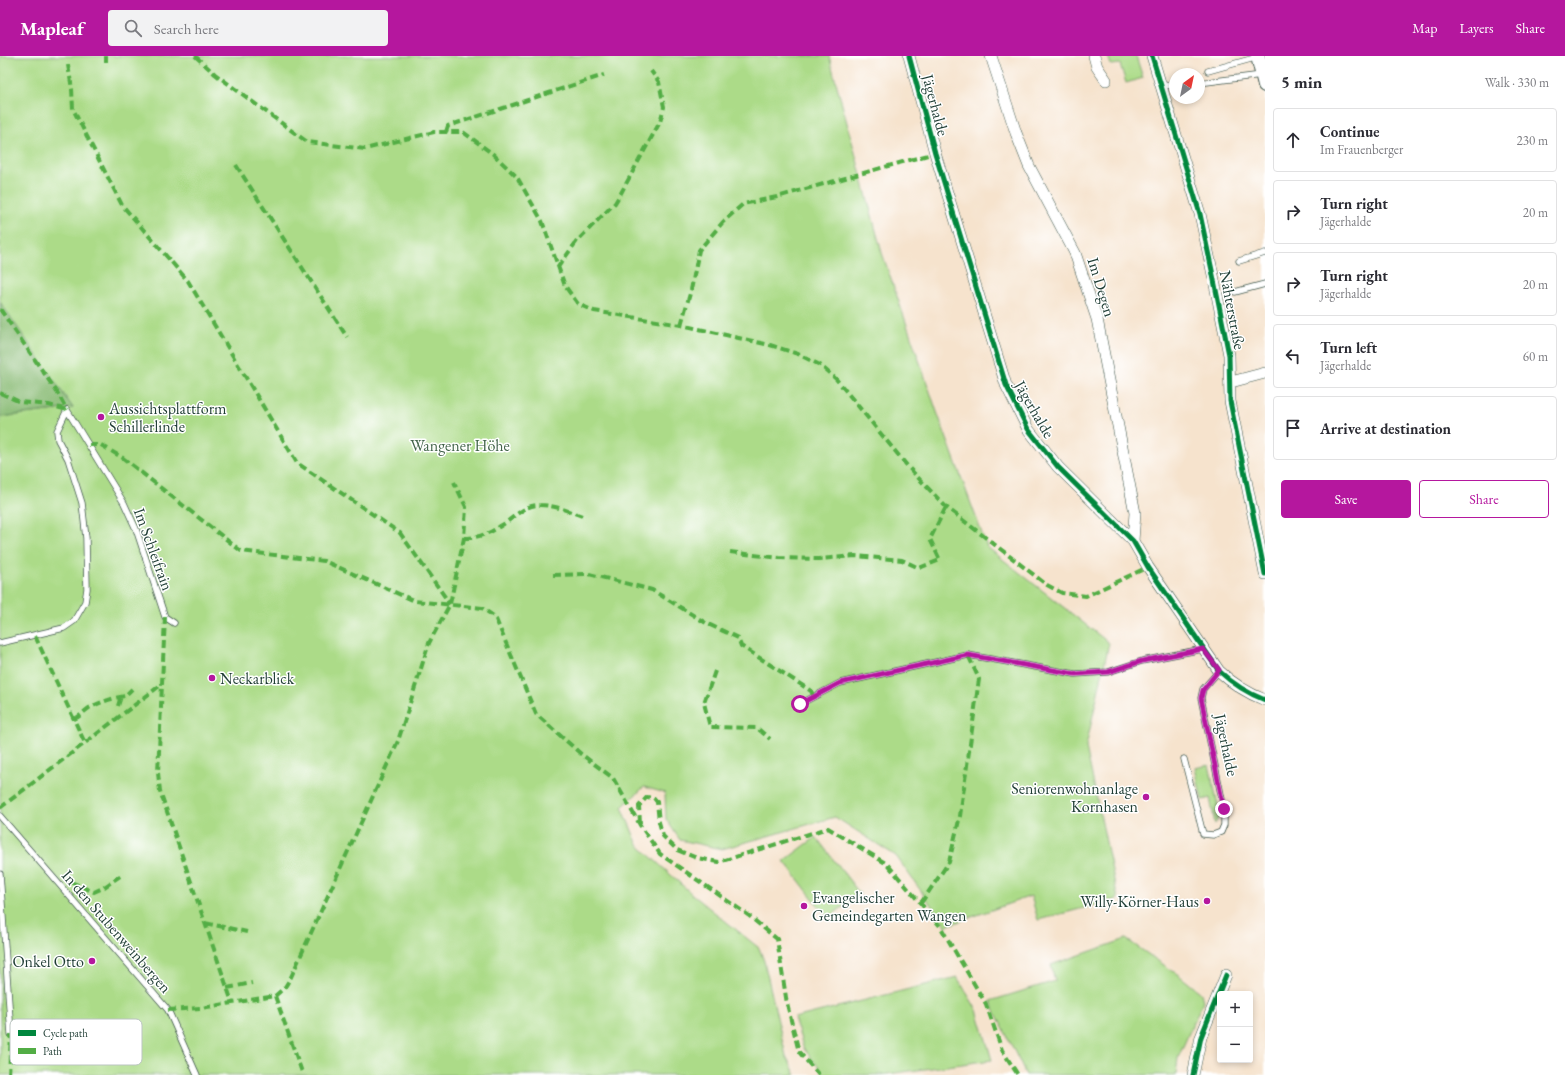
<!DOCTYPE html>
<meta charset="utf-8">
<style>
:root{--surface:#fff;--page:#f2f2f3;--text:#2b2b33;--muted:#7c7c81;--line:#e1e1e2;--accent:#b5179e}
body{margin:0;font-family:"EB Garamond",serif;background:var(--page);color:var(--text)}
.controls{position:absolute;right:12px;bottom:12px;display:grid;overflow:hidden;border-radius:4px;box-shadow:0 2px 6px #0003}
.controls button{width:36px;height:36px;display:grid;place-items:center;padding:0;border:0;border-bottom:1px solid var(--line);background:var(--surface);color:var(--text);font:20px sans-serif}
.compass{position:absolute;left:1169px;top:12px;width:36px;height:36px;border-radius:50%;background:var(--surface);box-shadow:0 2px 6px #0003;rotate:33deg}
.stop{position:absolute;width:12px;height:12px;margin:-9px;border:3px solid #b5179e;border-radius:50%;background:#fff}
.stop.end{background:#b5179e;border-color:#fff;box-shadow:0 1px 4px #0008}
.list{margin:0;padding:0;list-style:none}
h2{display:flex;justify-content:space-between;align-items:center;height:52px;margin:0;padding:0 16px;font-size:17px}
h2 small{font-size:13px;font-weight:400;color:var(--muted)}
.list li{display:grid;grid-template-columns:26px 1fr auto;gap:12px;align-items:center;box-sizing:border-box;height:64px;margin:0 8px 8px;padding:0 8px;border:1px solid var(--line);border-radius:4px}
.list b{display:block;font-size:15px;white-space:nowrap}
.list p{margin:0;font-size:13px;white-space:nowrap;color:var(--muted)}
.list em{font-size:13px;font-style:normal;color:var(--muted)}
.actions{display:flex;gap:8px;padding:12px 16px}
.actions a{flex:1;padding:9px 0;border:1px solid var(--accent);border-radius:4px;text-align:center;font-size:14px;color:var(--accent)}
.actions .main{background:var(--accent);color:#fff}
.icon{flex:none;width:22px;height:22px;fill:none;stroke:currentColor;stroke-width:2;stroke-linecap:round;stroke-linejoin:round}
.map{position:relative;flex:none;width:1265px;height:1019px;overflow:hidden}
header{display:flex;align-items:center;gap:24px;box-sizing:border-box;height:56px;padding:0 20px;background:var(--accent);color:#fff}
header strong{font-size:19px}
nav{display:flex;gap:22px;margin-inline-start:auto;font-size:14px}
.search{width:280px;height:36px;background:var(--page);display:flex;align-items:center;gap:10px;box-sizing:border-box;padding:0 14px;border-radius:4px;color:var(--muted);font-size:15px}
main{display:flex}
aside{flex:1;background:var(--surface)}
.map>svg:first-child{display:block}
</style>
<header>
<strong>Mapleaf</strong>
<div class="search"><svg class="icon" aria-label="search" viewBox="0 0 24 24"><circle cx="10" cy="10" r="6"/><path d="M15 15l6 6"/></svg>Search here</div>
<nav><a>Map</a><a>Layers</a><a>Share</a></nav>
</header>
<main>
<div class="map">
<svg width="1265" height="1019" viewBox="0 0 1265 1019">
<rect width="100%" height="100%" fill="#fff"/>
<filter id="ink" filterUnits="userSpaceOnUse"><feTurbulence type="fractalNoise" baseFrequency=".025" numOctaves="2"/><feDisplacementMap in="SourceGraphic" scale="8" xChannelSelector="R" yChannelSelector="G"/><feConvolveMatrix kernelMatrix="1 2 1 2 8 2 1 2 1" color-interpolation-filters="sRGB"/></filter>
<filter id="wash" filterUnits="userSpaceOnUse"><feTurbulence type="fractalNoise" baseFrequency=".012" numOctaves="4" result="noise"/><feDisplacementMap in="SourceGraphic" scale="16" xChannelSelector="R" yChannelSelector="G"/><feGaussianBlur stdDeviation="0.9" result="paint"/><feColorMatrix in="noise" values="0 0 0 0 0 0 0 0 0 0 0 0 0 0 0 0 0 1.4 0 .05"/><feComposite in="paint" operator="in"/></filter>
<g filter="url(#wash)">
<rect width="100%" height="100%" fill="#f6e3cd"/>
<!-- green -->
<path fill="#acdb88" stroke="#668c5e" d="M0,0H829L882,197L937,356L987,491L1109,587L1086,691L1118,843L1038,864L1031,840L946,870L896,800L835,761L722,793L680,784L666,763L665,737L644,731L622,751L638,789L693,839L759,892L764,905L786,1000L796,1019H0V361L73,352L0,246Z
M1108,0H1136L1143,22L1126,27L1120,8L1111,9Z
M1209,709L1220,758L1215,768L1210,742L1202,744L1195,712Z
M816,781L860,838L828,862L784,805Z
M1126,883L1180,920L1201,937L1203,945L1178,1002L1176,1019H1026L990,945L1055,925L1051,909Z
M957,921L977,954L992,1004L880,1019H825L804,993L794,962Z"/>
<!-- forest -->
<path fill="#89bb74" stroke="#547c54" d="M0,246L73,352L0,361Z"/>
</g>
<g filter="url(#ink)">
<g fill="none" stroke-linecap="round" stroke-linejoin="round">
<defs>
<path id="service" d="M1208,15L1258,1
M1199,27L1262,19
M1161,29L1175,30
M1239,205L1265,197
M1235,236L1265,228
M67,354L124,447L136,473L165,561L174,567
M0,587L64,572L74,565L85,546L87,533L86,482L82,447L68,403L58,384L57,375L67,354
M800,648L840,627L968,599L1075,618L1108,616L1142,605L1203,593
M1184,703L1203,778L1213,779L1221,776L1224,769V753L1201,642L1203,633L1219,615
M0,760L168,954L197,1019
M0,818L11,978"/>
<path id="minor" d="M909,0L935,97L1006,329L1028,373L1058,411L1133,485L1148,511L1219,615C1233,628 1247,637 1265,644
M991,0L1016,77L1029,110L1075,197L1097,263L1135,457L1133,485
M1094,0L1097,11L1106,24
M1152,0L1200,158L1213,219L1229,299L1230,345L1265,518
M1231,326L1265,317
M1193,1019L1201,981L1226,919"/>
<path id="tertiary" d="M1258,0L1265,29"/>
</defs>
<!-- service casing -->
<use href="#service" stroke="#3f564b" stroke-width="7"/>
<!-- minor casing -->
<use href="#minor" stroke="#3f564b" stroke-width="12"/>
<!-- tertiary casing -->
<use href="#tertiary" stroke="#3f564b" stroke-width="16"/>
<!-- service -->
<use href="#service" stroke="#fff" stroke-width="5.5"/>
<!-- minor -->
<use href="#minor" stroke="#fff" stroke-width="11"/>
<!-- tertiary -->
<use href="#tertiary" stroke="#fff" stroke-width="14"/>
<!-- quiet -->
<path stroke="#52ad45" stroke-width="4" stroke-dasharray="8 4" stroke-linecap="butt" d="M106,0V6
M195,0L215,18L307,86L365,93L434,76H463L493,98L517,121L542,165L565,230L578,248L594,255L681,269L770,289L798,298L820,309L836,323L909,412L946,451L1047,529L1062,537L1086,540L1148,511
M68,9L72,33L73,53L122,149L188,225L297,407L400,477L450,548
M446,76L448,70L604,19
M236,109L347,281
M558,211L577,185L615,147L621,137L660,66L664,51L659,26L651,15
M0,253L57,336L67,354
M681,269L691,234L699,194L723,166L743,148L777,141L935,97
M0,337L20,346L49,349L67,354
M89,389H101L123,402L241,495L324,505L415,545L482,552L495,561L536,658L581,698L613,722L640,769L660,798L748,859L777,883L787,948L799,996L819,1019
M464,482C479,482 490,477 502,469C514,462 525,448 540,449C555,449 571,456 585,461
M730,496L779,502L818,503L855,500L902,504L919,512L940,504L930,483L946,451
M553,519L589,518L652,534L706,567L738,582L741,590L811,635L814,641
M165,561L158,717L160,735L232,946
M35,580L85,687
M715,615L704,647L710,671L757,672L770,683
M118,650L121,640
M74,663C80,661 83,656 89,652C101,646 112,642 125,640L132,633
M0,752L162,628
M640,767L639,750L647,741L654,742L657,746L659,766L663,780L677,794L697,802L719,806L828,772L887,808L940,870L986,948L1002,994L1018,1019
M71,826L94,836L103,832L120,820
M921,847L949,806L960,760L979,623L968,599
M205,867L247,876
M227,932L252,927
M275,940L303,1019
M168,954L201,952L275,940L285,931L291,921L398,685L429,587L450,548L464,482L466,451L454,426
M9,1019L11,978"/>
<defs>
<path id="cycleway" d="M909,0L935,97L1006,329L1028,373L1058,411L1133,485L1148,511L1219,615C1233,628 1247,637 1265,644
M1152,0L1200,158L1213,219L1229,299L1230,345L1265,518
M1193,1019L1201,981L1226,919"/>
</defs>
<!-- cycleway casing -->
<use href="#cycleway" stroke="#fff" stroke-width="8"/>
<!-- cycleway -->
<use href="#cycleway" stroke="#00873e" stroke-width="5"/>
</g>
</g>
<g fill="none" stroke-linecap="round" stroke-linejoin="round" filter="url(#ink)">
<!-- route -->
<path stroke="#b5179e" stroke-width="5" d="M800,648L840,627L968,599L1075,618L1108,616L1142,605L1203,593L1219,614L1203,634L1201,642L1224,753"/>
</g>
<!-- markers -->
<g fill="#b5179e" stroke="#fff" stroke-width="1.5">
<circle cx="101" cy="361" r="4"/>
<circle cx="212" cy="622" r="4"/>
<circle cx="1146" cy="741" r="4"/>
<circle cx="1207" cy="845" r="4"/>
<circle cx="804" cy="850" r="4"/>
<circle cx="92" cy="905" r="4"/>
</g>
<g text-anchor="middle" stroke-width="3" stroke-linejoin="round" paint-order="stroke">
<!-- street labels -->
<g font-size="16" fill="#1f3d34" stroke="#fff">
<text transform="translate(936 49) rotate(75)" y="6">Jägerhalde</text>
<text transform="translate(1102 231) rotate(73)" y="6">Im Degen</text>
<text transform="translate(1233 254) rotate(79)" y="6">Nähterstraße</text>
<text transform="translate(1035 353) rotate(60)" y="6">Jägerhalde</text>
<text transform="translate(154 493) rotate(70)" y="6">Im Schleifrain</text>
<text transform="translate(1227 689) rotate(78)" y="6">Jägerhalde</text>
<text transform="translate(117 875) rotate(49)" y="6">In den Stubenweinbergen</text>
</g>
<!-- poi labels -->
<g font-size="16" fill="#1f3d34" stroke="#fff" text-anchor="start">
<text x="109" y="358">Aussichtsplattform<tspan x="109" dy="18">Schillerlinde</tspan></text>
<text x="220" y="628">Neckarblick</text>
<text x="1138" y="738" text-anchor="end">Seniorenwohnanlage<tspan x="1138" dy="18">Kornhasen</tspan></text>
<text x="812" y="847">Evangelischer<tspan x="812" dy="18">Gemeindegarten Wangen</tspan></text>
<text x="1199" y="851" text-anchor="end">Willy-Körner-Haus</text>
<text x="84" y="911" text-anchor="end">Onkel Otto</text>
</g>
<!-- park labels -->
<g font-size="16" fill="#426449" stroke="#fff">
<text x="460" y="395">Wangener Höhe</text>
</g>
</g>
<!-- legend -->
<rect x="10" y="963" width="132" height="46" rx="6" fill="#fff" stroke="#bcc5c2" stroke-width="1"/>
<rect x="18" y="974" width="18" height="6" fill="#00873e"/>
<rect x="18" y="992" width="18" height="6" fill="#52ad45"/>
<g font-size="11" fill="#1f3d34">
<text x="43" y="981">Cycle path</text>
<text x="43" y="999">Path</text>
</g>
</svg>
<div class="controls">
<button>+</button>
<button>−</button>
</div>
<svg class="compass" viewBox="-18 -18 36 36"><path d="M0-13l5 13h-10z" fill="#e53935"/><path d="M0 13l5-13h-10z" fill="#7c7c81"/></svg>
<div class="stop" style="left:800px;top:648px"></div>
<div class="stop end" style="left:1224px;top:753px"></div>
</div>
<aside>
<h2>5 min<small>Walk · 330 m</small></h2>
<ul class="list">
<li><svg class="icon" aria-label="ahead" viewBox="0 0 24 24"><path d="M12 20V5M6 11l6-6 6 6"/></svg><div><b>Continue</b><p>Im Frauenberger</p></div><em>230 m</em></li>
<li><svg class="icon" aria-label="right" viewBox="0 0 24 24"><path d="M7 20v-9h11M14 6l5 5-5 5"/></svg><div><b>Turn right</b><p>Jägerhalde</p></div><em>20 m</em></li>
<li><svg class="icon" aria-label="right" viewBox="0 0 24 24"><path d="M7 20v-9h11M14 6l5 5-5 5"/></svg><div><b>Turn right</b><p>Jägerhalde</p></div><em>20 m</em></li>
<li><svg class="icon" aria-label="left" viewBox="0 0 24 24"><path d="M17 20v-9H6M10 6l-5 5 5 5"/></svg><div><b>Turn left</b><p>Jägerhalde</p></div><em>60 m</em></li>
<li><svg class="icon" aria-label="arrive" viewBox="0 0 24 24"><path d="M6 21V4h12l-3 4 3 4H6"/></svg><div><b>Arrive at destination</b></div></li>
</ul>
<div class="actions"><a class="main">Save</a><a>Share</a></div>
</aside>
</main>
